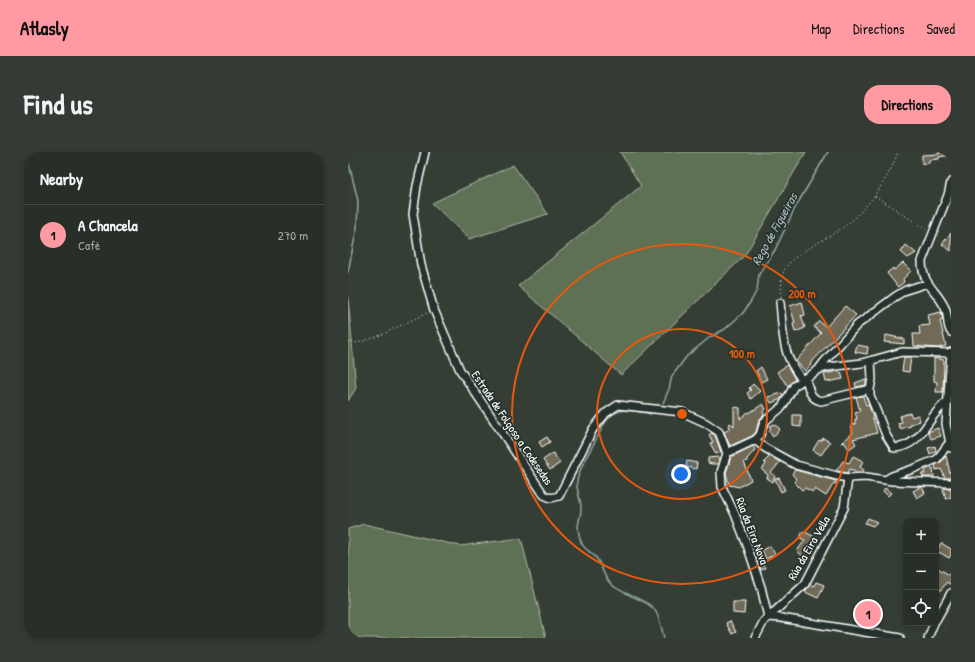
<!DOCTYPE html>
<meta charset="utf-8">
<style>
:root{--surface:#282e28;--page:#343a34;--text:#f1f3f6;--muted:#a5a8a8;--line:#444a45;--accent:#ff9aa2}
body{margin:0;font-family:"Patrick Hand",sans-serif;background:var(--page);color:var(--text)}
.controls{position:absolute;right:12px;bottom:12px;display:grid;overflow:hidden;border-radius:8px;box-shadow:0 2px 6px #0003}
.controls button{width:36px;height:36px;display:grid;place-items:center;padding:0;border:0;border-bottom:1px solid var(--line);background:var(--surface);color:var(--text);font:20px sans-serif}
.you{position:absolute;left:333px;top:322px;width:14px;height:14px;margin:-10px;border:3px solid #fff;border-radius:50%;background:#1a73e8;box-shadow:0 0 0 6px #1a73e833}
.badge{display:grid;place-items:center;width:26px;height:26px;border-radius:50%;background:var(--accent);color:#111;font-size:13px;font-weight:700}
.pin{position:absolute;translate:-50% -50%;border:2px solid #fff;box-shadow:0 1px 4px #0006}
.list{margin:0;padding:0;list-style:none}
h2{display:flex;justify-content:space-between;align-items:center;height:52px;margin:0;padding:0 16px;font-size:17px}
h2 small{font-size:13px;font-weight:400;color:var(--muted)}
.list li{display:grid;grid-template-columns:26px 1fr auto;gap:12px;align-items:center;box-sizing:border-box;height:60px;padding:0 16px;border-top:1px solid var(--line)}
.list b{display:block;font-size:15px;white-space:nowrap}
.list p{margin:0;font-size:13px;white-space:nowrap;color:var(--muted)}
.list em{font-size:13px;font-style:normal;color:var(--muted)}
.icon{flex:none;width:22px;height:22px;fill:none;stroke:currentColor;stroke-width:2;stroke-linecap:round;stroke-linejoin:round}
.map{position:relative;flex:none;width:603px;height:486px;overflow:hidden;border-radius:16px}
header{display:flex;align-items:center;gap:24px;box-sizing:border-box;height:56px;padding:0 20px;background:var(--accent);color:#111}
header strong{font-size:19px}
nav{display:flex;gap:22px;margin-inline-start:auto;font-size:14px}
.intro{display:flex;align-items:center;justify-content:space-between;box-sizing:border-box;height:96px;padding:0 24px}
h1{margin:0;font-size:28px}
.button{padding:10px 18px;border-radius:16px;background:var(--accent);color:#111;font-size:14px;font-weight:700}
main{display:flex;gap:24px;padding:0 24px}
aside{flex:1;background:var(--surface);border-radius:16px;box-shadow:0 2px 6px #0003}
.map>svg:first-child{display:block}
</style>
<header>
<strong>Atlasly</strong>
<nav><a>Map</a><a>Directions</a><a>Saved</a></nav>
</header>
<div class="intro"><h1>Find us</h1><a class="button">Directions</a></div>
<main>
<aside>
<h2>Nearby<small></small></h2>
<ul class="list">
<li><span class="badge">1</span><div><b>A Chancela</b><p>Café</p></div><em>270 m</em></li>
</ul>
</aside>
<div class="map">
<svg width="603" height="486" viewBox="0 0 603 486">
<rect width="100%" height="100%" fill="#353e35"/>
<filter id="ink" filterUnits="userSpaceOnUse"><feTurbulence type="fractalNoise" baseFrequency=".025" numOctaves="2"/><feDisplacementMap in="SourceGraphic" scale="8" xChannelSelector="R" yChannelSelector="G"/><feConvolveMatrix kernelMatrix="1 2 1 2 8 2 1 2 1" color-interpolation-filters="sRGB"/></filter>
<g filter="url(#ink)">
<!-- green -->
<path fill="#5f7154" stroke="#afb8aa" d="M272,0H458L397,103L273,223L170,134L293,34Z
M165,13L200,62L121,87L84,51Z
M0,145L8,236L0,249Z
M16,372L112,394L173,386L198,486H0V377Z"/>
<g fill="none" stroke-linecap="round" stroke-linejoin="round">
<!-- stream -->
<path stroke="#92a9a7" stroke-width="1.5" d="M0,120L9,75L10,49L1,12L2,0
M315,251L321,237L324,224L339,204L362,185L377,177L395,161L403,149L409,138L411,122L427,98L448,54L480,0
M303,262C276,256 263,254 251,282C244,297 232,312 229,329C228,339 233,347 233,356C233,363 231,368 230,374C230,379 232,388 234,392C237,398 245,401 249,407C255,416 255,425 264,433C275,443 302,448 308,460C312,467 314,478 316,486"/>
</g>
<!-- building -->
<path fill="#6f6a57" stroke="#fff" d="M591,0H603V3L591,5V7L581,8V11L574,12V3L591,2Z
M603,81V99L594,92Z
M558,93L568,101L560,106L553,100Z
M555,111L563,119L555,127L556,130L550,135L539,121L545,116L546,118Z
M454,150L457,163L454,164L453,163L457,176L447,180L445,172L447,171L442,154Z
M497,154L508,163L462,212L463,213L457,219L448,209L473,181L466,175L471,169L478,175Z
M593,160L595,168L592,169L598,194L590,196L566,194L565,182H572L571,174L582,173L580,163Z
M538,183L556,187V192L536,190Z
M509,193L520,195L519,202L507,200Z
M556,205H563L561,220L554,219Z
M586,206L596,208L595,240H588L589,230L586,229Z
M439,213L447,227L440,234L429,220Z
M413,215L419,227L413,230L408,219Z
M490,219L491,221L493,220L495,227L478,230L476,222Z
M518,227V233L508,235L507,231Z
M405,232L412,239L403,247L399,241L403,238L401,236Z
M434,241L435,244L433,247L423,251L420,245Z
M515,244L518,253L520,252L523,259L529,281L505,287L508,292L501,297L496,290L493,291L505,281L503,273L507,272V267H509L507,260L512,259L508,245Z
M415,252L418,257L415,259L416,263L411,268L408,280L404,284L382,294L376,280L382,277L380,275L382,271L386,274V255L392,256V267L400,260L401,261Z
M562,261L564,265L570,263L572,269L563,272V274L552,277L550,271L554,270L552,264Z
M445,263H453V275L445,274Z
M426,272L432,277L425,285L421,279L423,276L421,274Z
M590,276L593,284L583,287L580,280Z
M363,281L367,283L373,300L368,302L362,291L365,290L361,283Z
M199,285L202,290L194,295L191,290Z
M475,286L482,290L473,303L465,298L471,288L473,289Z
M405,294L407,298L399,307V309L396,310L403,328L391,335L381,333L378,321L383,305Z
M587,294L588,299L582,302L580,296Z
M205,301L212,311L202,318L195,308Z
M422,304L432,310L423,321L427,323L425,330L419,326L420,323L414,318L418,312L416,310Z
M505,304L515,309L512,315L516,318L515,320H510L502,317L500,321L488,319L495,309L501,311Z
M598,304L602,321L603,320V326H597L593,317L588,318L587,313L593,310Z
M370,305L371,308L370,312H364L360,311V306Z
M339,309L349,311L348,317L338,315Z
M581,316H585L586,325H575L573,322H577V318Z
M447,318L488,329V332L486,331L478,344L467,337L465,340L457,336L454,338L446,330L448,327L444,322Z
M431,326L437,338L433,340L427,327Z
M572,335H574L577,341L569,346L565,339Z
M537,336L543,341L540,344L535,339Z
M603,336V345L598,347L595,337Z
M520,366L529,370L525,374L517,371Z
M455,379L471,387L466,396L457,406L449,399L457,388L452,386Z
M593,391L603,397V403L601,406L589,399Z
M422,394L427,402L418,407L414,398Z
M410,403L417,416L413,418L408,404Z
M588,415L603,424V433L599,430L593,438L588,443Z
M468,430L476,433L470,446L457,440L462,432L466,434Z
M385,450H397L396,462L385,461Z
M520,456L527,459L522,469L515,466Z
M382,469L388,480L384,482L378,471Z"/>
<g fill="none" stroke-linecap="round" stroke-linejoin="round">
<defs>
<path id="minor" d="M77,0L69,34L65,62L73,113L86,158L112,218L196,343L203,346L211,344L245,277L258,261L270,253L334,260L358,271L371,280L379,301
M603,30L600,43L574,109C574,133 589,138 597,156C601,164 598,174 603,180
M432,151C434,167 434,189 440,204C443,213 449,221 454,228
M603,200L598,272L603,296
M523,209L524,227L522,237V243L538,283L546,296C576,294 579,263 599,250
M470,218L476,210L509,173L548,144L558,138L580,131
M457,226C462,236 460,246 473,249L522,237
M407,288L417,296L448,313L489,324L500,326L518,325L544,329L603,331
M379,301L407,288L412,283L416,270L434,255L446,234L470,218L480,215L514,211L554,200L603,201
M379,301L373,320L374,335L387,362L399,393L413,435L420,465
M539,327L544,324L565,317L589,307L601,291
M420,465L433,466L552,486
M588,468L603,441
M407,486L416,469L457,432L496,356L500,326
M580,486L586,471"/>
</defs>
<!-- minor casing -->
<use href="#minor" stroke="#fff" stroke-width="10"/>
<!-- path -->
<path stroke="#fff" stroke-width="1" stroke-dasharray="1 3" stroke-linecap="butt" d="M527,44L579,78
M433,145C434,135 432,124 438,115C446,102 476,88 490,79C516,62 540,29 550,0
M0,189L10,191L33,183L81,160"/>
<!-- minor -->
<use href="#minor" stroke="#26332d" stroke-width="7"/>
</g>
</g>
<!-- distance rings -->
<g fill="none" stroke="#e8590c" stroke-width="2">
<circle cx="334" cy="262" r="85"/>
<circle cx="334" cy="262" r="170"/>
</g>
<g text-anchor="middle" stroke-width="3.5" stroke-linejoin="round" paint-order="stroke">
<!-- street labels -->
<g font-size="12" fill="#fff" stroke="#26332d">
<text transform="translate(164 276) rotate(56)" y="4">Estrada de Folgoso a Codesedas</text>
<text transform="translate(404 379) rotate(69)" y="4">Rúa da Eira Nova</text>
<text transform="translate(461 396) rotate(-60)" y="4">Rúa da Eira Vella</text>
</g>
<!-- water labels -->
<g font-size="13" font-style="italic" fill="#aebebd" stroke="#26332d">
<text transform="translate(426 77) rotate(-61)" y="5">Rego de Figueiras</text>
</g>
</g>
<circle cx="334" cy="262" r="6" fill="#e8590c" stroke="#26332d" stroke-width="2"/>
<g font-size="12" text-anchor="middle" font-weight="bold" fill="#e8590c" stroke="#26332d" stroke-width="3.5" stroke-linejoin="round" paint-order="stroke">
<text x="454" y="146">200 m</text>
<text x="394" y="206">100 m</text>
</g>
</svg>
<div class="controls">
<button>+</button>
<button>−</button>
<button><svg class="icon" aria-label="locate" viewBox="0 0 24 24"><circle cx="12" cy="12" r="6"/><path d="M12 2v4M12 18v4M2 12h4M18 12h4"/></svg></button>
</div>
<div class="you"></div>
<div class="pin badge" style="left:520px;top:462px">1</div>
</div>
</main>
